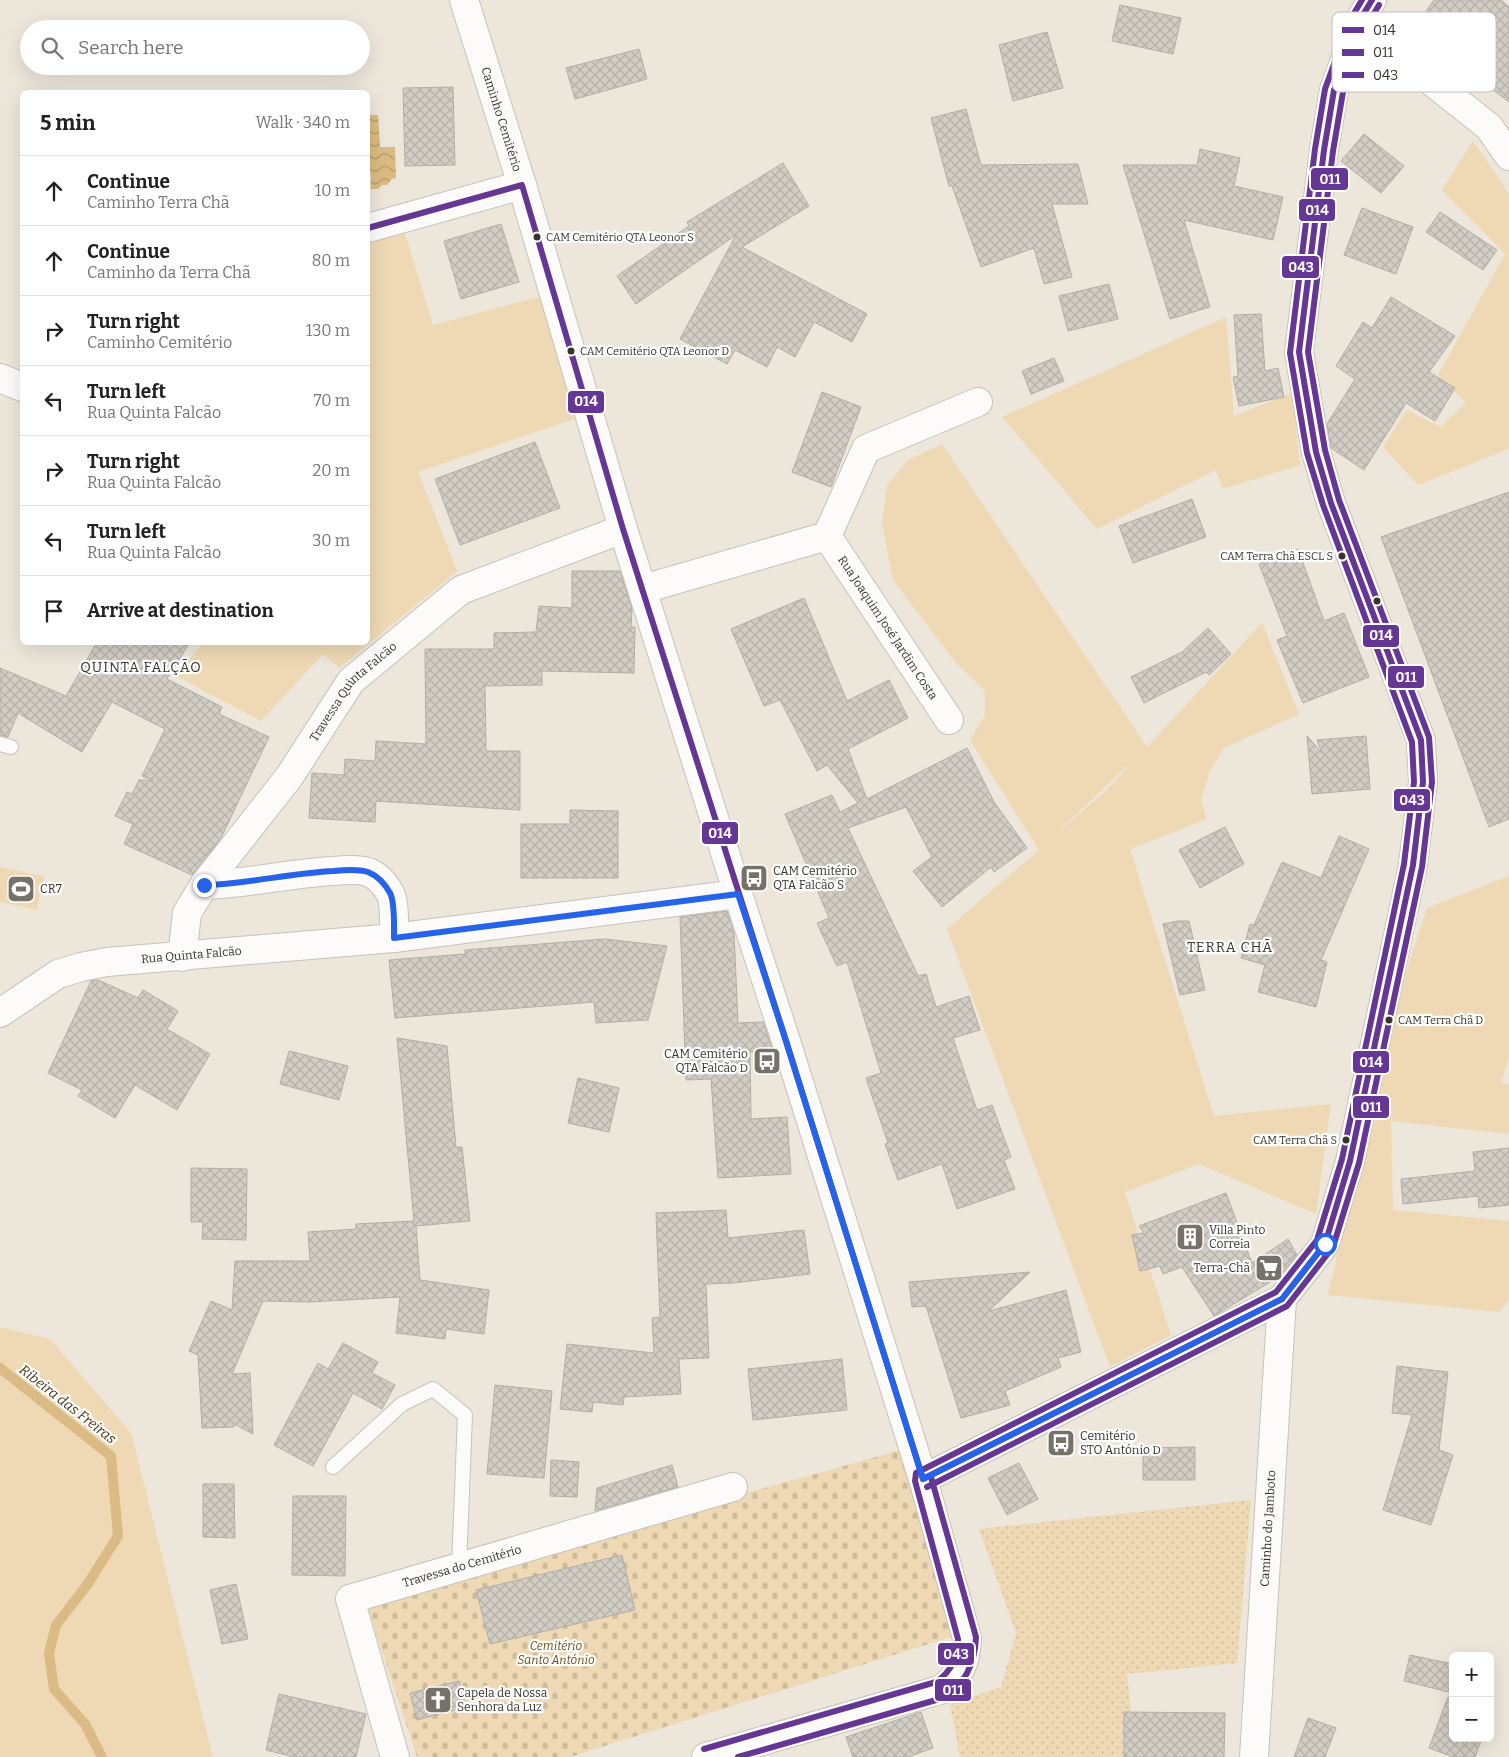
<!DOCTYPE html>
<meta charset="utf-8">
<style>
:root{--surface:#fff;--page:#f2f2f2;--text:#222;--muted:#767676;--line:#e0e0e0}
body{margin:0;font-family:Bitter,serif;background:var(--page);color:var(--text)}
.controls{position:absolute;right:15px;bottom:15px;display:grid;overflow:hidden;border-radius:8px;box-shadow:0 5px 20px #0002}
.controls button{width:45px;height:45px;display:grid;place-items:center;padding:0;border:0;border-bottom:1px solid var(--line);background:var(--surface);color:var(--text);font:25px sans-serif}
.stop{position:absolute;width:15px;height:15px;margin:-11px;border:4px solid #2563eb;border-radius:50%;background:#fff}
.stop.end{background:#2563eb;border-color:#fff;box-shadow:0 1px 5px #0008}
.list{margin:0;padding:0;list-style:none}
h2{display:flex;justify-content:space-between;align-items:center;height:65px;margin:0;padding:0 20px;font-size:21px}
h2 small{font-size:16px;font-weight:400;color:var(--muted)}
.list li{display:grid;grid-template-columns:32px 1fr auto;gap:15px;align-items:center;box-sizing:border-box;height:70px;padding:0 20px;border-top:1px solid var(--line)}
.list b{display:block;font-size:19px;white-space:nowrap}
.list p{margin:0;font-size:16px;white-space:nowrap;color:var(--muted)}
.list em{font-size:16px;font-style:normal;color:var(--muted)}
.icon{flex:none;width:28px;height:28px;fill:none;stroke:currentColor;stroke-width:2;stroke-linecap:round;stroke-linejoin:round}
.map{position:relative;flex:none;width:1509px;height:1757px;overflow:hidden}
.search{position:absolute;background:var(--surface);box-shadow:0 5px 20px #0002;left:20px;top:20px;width:350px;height:55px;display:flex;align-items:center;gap:12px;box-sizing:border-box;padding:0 18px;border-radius:28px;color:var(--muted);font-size:19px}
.panel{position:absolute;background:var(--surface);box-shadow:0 5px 20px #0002;left:20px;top:90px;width:350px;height:555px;border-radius:8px}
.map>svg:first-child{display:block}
</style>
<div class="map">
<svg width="1509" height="1757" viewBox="0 0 1509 1757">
<defs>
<pattern id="cemetery-stones" width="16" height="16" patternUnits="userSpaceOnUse" patternTransform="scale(1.25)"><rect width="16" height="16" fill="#eed9b4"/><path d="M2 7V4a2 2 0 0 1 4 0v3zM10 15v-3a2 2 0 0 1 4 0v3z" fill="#cdbb9b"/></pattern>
<pattern id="garden-dots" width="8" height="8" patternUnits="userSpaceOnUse" patternTransform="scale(1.25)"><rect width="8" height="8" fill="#eed9b4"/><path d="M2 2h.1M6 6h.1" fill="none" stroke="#cdbb9b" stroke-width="1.8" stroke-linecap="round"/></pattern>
<pattern id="water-waves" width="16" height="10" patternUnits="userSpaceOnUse" patternTransform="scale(1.25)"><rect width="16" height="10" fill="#dbbb83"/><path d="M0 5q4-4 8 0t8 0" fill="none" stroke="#b3996b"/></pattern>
<pattern id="building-cross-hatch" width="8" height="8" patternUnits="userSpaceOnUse" patternTransform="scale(1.25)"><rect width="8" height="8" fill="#d3cec5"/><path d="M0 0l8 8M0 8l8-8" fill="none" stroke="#b6b1a9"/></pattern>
</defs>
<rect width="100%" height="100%" fill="#ece6db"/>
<!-- green -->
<path fill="#eed9b4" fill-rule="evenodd" d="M1473,141L1509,194V449L1418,485L1383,447L1407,410L1441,427L1466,403L1438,375L1505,254L1442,190Z
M402,224L433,325L546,295L574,419L418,472L457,571L339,668L323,654L261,721L176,676L203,643L368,642V234Z
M1226,317L1234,416L1292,393L1300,465L1223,489L1216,470L1097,529L1002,417Z
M942,444L1147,747L1262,623L1299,714L1224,748L1209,773L1201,800L1207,819L1130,849L1214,1116L1331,1104L1316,1214L1199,1164L1125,1192L1171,1335L1110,1367L947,929L1039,850L970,740L985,715V691L956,663L893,580L882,523L887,485L908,460ZM1139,755L1106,791L1050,839Z
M0,867L44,876L37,910L0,902Z
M1509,876V1057L1501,1082L1509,1085V1134L1391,1121L1393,1210L1509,1221V1300L1499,1312L1328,1295L1401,986L1427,908Z
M0,1327L50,1339L131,1433L213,1757H0Z"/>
<!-- cemetery -->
<path fill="url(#cemetery-stones)" d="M901,1450L957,1635L570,1757H417L365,1599Z"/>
<!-- garden -->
<path fill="url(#garden-dots)" d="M1251,1500L1237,1663L1127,1674L1135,1757H960L950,1704L1001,1687L1016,1633L979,1529Z"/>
<!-- water -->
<path fill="url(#water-waves)" d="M368,115H378L380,147H395L396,178L392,179L387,185H382L378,189H371Z"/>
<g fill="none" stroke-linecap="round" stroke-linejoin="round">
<!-- stream -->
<path stroke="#dbbb83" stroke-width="10" d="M0,1368L111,1456L118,1536L87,1585L56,1625L49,1653L54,1689L85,1724L102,1757"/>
</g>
<!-- building -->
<path fill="url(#building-cross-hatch)" stroke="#b3aea6" d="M1434,0H1501L1509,7V102L1488,86L1486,89L1457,71L1409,35Z
M1120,5L1181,18L1173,54L1112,41Z
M1047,32L1063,88L1013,101L999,45Z
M639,49L647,79L575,99L566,68Z
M453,87L455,165L405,166L403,88Z
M966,109L981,165L1078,164L1088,204H1052L1072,277L1044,284L1034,248L981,267L952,186H949L931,118Z
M1364,134L1404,166L1381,193L1341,161Z
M1200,149L1240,158L1234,186L1283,197L1273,240L1184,220L1210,307L1170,319L1123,165H1197Z
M783,163L809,206L742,247L867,314L852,342L814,322L795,357L777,347L767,367L735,350L727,364L680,339L736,235L636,304L617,276L689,226L687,222Z
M1362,208L1413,227L1396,274L1344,255Z
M1440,212L1497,250L1483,270L1426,232Z
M501,224L519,282L461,299L444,241Z
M1109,284L1118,319L1068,331L1059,296Z
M1391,297L1455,336L1429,372L1455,388L1435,421L1406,403L1364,470L1331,448L1327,424L1355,379L1336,366L1363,322L1372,328Z
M1261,314L1265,371L1278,368L1284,397L1239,406L1233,377L1238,376L1234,315Z
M1054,358L1064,381L1031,394L1022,371Z
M822,392L861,407L831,487L792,472Z
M535,442L560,508L460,545L435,479Z
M1509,492V819L1489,827L1381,537Z
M1192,499L1206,537L1133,563L1119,526Z
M1298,549L1324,621L1344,613L1369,677L1303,703L1277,640L1287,636L1259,564Z
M572,571H620L632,609L631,627H635L634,673L542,671V685L485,686L486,751H520V810L376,801L375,822L309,818L312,773L344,775L345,759L375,761L376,741L426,744L425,649H494V633L536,632L539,606L572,608Z
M804,598L847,701L889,680L908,718L848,749L867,799L967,748L994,802L1027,848L994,872L991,867L942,907L913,871L932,857L906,807L848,828L918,976L926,974L936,1007L969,996L980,1030L953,1038L977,1110L992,1105L1011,1157L1004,1160L1015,1189L957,1209L942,1164L898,1180L885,1144L888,1143L866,1078L881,1073L847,962L837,966L817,923L829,918L785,814L832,795L840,812L858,803L827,765L817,771L780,700L764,706L731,629Z
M1208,628L1231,654L1209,675L1206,672L1144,703L1131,677L1182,652Z
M97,642H190L167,679L222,707L219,714L269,737L221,838L192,875L124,844L133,824L115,816L127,792L132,794L139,780H153L142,776L165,729L112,702L82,752L18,713L8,737L0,735V668L66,696Z
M1307,736L1322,753L1317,740L1366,736L1370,789L1312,794Z
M570,810L618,811V878H521V824H570Z
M1225,827L1244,864L1200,888L1179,850Z
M1339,836L1369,849L1321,960L1327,962L1316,1007L1258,992L1265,965L1241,958L1250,924L1254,925L1282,862L1321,878Z
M727,911L734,933L738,1023L763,1022L773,1051L750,1052L751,1119L787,1117L791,1174L718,1178L711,1079L686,1080L680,917Z
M1178,921H1189L1205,990L1180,995L1163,924Z
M604,939L667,946L648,1020L596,1023L594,1002L395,1018L389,960L465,954V950Z
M98,980L138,998L143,990L178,1011L167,1029L210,1054L177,1110L135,1085L115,1118L78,1096L82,1090L48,1073L91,981Z
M397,1038L447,1046L456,1147H462L470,1221L416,1226L420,1280L489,1290L484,1334L446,1329L445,1339L396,1333L400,1297L309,1302L263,1301L232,1374L250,1373L253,1434L234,1424V1427L202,1428L198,1355L189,1351L211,1301L232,1310L235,1261H310L308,1232L356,1229V1224L414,1221Z
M289,1051L348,1066L339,1100L280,1084Z
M578,1078L619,1088L609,1132L568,1123Z
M1509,1148V1205L1479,1208L1478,1196L1403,1204L1401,1179L1475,1171L1473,1152Z
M191,1168L247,1169L246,1240L202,1239L203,1222H191Z
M1226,1193L1252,1263L1288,1239L1297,1255L1280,1276L1214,1316L1182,1267L1163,1274L1160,1266L1140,1271L1132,1235L1144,1233L1139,1226Z
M726,1210L728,1238L804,1230L810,1274L733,1283L706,1284L709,1358L679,1359L681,1394L624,1397L623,1405L593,1402L592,1412L560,1409L567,1344L654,1353L652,1318L660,1317L656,1213Z
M1030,1272L989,1311L1066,1290L1081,1352L1058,1358L1061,1367L1005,1391L1010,1405L961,1418L926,1306L912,1307L909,1282Z
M343,1343L378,1362L372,1373L395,1385L382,1409L353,1393L313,1466L274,1445L318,1363L328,1369Z
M842,1359L847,1410L753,1420L748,1369Z
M1397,1366L1448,1372L1439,1450L1453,1455L1431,1525L1383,1510L1412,1415L1392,1413Z
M495,1385L552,1391L544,1478L487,1474Z
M1195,1447V1480H1143V1448Z
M551,1460L579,1462L577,1497L550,1496Z
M1019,1463L1038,1499L1007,1515L988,1478Z
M672,1465L678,1487L595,1511L597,1488Z
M203,1484H234L235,1538L203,1537Z
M293,1496H346L345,1576L292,1575Z
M622,1555L635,1610L490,1644L476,1590Z
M236,1584L248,1639L222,1644L210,1590Z
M1410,1655L1453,1664V1693L1404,1681Z
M459,1681L466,1707L417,1720L410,1693Z
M279,1694L366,1714L356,1757H294L266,1750Z
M1448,1697L1453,1699V1738H1482L1475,1757H1453L1429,1748Z
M921,1712L933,1748L908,1757H853L846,1737Z
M1124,1712L1225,1713L1224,1757H1124Z
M1308,1718L1336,1728L1325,1757H1294Z"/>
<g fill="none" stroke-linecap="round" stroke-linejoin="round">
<defs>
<path id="service" d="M0,744L11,747
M333,1467L402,1404L433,1389L465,1415L459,1567"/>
<g id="minor">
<path id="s1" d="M464,0L522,185L623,529L738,894L786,1041L923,1479L967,1638C966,1663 961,1676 940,1690L706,1757"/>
<path d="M1358,23L1489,127L1509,156"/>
<path d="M368,228L522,185"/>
<path d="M0,378L22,387"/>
<path id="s2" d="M827,536L949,720"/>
<path d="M643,589L827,536L866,449L978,402"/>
<path d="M204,885C248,884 290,873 334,871C344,870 358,869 368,872C378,876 385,884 390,893C395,902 394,927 394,938"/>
<path id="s3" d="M182,957L187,913L204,885L289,777L351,681L461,590L623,529"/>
<path id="s4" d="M0,1013L58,974L81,967L107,962L394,938L738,894"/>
<path d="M923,1479L1282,1299L1325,1244L1350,1161L1413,865L1423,782L1421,740L1331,503L1316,452L1299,352L1324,150L1334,90L1358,23L1372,0"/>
<path id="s5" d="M395,1757L350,1599L733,1487"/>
<path id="s6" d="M1254,1757L1282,1299"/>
</g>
</defs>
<!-- service casing -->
<use href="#service" stroke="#c7c2ba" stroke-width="16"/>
<!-- minor casing -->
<use href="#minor" stroke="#c7c2ba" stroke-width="30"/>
<!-- service -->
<use href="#service" stroke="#fcfbfa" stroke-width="14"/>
<!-- minor -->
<use href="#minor" stroke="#fcfbfa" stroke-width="28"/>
<defs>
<path id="bus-1" d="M522,185L623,529L786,1041L923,1479
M368,228L522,185
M923,1479L1282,1299L1325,1244L1350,1161L1413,865L1423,782L1421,740L1331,503L1316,452L1299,352L1324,150L1334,90L1358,23L1372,0"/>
<path id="bus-2" d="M927,1487L1287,1306L1333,1247L1359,1163L1422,867L1432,782L1429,737L1339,500L1325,450L1308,352L1333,151L1343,92L1366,27L1379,5
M738,1757L943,1698C966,1684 975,1663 976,1637L931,1477"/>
<path id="bus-3" d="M704,1749L936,1682C952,1671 957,1658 958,1639L915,1481L916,1473L1276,1292L1317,1240L1342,1159L1404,864L1414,782L1412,742L1323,505L1307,453L1290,353L1315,149L1325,89L1350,20L1362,0"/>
</defs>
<!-- bus-1 casing -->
<use href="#bus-1" stroke="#fff" stroke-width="10"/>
<!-- bus-2 casing -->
<use href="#bus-2" stroke="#fff" stroke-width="10"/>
<!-- bus-3 casing -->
<use href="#bus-3" stroke="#fff" stroke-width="10"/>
<!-- bus-1 -->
<use href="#bus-1" stroke="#663695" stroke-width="6"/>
<!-- bus-2 -->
<use href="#bus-2" stroke="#663695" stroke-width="6"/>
<!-- bus-3 -->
<use href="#bus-3" stroke="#663695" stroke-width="6"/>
</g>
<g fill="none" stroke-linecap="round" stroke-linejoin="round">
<!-- route -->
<path stroke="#2563eb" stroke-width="6" d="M204,885C248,884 290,873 334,871C344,870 358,869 368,872C378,876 385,884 390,893C395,902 394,927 394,938L738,894L786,1041L923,1479L1282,1299L1325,1244"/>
</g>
<!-- icons -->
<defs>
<symbol id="bus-square" viewBox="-11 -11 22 22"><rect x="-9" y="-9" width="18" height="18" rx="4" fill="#777269" stroke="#fff"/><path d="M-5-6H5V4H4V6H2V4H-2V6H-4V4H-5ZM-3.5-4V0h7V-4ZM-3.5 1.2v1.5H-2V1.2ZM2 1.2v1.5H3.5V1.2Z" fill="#fff"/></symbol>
<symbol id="stadium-square" viewBox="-11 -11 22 22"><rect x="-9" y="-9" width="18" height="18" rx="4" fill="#777269" stroke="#fff"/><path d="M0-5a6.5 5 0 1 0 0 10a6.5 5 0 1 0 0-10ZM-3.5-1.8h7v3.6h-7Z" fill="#fff"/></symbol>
<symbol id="building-square" viewBox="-11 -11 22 22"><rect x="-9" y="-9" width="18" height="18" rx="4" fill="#777269" stroke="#fff"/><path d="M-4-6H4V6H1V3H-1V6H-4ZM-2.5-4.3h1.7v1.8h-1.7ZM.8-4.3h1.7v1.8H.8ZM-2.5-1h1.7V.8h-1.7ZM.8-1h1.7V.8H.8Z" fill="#fff"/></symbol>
<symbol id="supermarket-square" viewBox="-11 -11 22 22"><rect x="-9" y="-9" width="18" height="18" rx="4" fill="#777269" stroke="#fff"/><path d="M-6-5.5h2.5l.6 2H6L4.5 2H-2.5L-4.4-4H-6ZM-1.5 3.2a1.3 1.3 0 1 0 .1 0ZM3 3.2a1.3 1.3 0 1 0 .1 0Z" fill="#fff"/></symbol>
<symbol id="church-square" viewBox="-11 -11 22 22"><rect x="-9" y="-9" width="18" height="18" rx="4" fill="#777269" stroke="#fff"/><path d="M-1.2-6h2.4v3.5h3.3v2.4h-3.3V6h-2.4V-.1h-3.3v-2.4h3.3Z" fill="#fff"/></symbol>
</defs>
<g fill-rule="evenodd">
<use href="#bus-square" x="738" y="862" width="32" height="32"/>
<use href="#stadium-square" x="5" y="873" width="32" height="32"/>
<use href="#bus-square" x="751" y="1045" width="32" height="32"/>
<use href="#building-square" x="1174" y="1221" width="32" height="32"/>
<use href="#supermarket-square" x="1253" y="1252" width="32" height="32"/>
<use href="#bus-square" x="1045" y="1427" width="32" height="32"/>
<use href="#church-square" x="422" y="1684" width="32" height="32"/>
</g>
<!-- markers -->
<g fill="#38332c" stroke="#fff" stroke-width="2">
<circle cx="537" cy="237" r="4.5"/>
<circle cx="571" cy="351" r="4.5"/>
<circle cx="1342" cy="556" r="4.5"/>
<circle cx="1377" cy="601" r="4.5"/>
<circle cx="1389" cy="1020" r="4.5"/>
<circle cx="1346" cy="1140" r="4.5"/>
</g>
<g text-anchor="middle" stroke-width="4.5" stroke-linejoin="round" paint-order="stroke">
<!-- bus labels -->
<g font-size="11" fill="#38332c" stroke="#fff" text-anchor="start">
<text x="546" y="241">CAM Cemitério QTA Leonor S</text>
<text x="580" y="355">CAM Cemitério QTA Leonor D</text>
<text x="1333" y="560" text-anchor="end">CAM Terra Chã ESCL S</text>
<text x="1398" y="1024">CAM Terra Chã D</text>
<text x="1337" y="1144" text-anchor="end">CAM Terra Chã S</text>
</g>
<!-- street labels -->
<g font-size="12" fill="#38332c" stroke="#fff">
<text dy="4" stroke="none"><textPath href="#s1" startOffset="125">Caminho Cemitério</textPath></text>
<text dy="4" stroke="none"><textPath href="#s2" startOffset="110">Rua Joaquim José Jardim Costa</textPath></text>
<text dy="4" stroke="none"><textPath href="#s3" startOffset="322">Travessa Quinta Falcão</textPath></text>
<text dy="4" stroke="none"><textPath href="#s4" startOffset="205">Rua Quinta Falcão</textPath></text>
<text dy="4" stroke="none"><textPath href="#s6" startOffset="229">Caminho do Jamboto</textPath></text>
<text dy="4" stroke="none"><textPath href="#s5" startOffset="281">Travessa do Cemitério</textPath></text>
</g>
<!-- poi labels -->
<g font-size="12" fill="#38332c" stroke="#fff" text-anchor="start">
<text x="773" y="875">CAM Cemitério<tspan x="773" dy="14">QTA Falcão S</tspan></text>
<text x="40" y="893">CR7</text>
<text x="748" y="1058" text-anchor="end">CAM Cemitério<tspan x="748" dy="14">QTA Falcão D</tspan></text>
<text x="1209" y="1234">Villa Pinto<tspan x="1209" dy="14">Correia</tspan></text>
<text x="1250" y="1272" text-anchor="end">Terra-Chã</text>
<text x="1080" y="1440">Cemitério<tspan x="1080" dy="14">STO António D</tspan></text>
<text x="457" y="1697">Capela de Nossa<tspan x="457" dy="14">Senhora da Luz</tspan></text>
</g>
<!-- park labels -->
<g font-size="12" font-style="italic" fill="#6d4f15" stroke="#fff">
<text x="556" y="1650">Cemitério<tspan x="556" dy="14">Santo António</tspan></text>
</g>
<!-- neighbourhood labels -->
<g font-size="14" letter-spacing="1" fill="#38332c" stroke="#fff">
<text x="141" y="672">QUINTA FALÇÃO</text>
<text x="1230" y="952">TERRA CHÃ</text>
</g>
<!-- water labels -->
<g font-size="14" font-style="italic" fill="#473514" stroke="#fff">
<text transform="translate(68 1404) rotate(38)" y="5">Ribeira das Freiras</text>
</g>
</g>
<!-- legend -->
<rect x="1332" y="12" width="164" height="80" rx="8" fill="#fff" stroke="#c3c2c0" stroke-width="1"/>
<rect x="1342" y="27" width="22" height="6" fill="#663695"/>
<rect x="1342" y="49" width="22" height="7" fill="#663695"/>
<rect x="1342" y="72" width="22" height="6" fill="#663695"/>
<g font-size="14" fill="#38332c">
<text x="1373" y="35">014</text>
<text x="1373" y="57">011</text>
<text x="1373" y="80">043</text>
</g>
<g stroke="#fff" stroke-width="2">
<rect x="1310" y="167" width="39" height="24" rx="5" fill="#663695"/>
<rect x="1298" y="198" width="38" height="24" rx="5" fill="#663695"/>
<rect x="1281" y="255" width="39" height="24" rx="5" fill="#663695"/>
<rect x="567" y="390" width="38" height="24" rx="5" fill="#663695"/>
<rect x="1362" y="624" width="38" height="24" rx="5" fill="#663695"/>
<rect x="1387" y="665" width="38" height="24" rx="5" fill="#663695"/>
<rect x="1393" y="788" width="38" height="24" rx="5" fill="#663695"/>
<rect x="701" y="821" width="38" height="24" rx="5" fill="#663695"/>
<rect x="1352" y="1050" width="38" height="24" rx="5" fill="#663695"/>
<rect x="1352" y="1095" width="38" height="24" rx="5" fill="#663695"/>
<rect x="937" y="1642" width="38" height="24" rx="5" fill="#663695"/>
<rect x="934" y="1678" width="38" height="24" rx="5" fill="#663695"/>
</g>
<g font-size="14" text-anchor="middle" font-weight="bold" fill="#fff">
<text x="1330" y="184">011</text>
<text x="1317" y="215">014</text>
<text x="1301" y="272">043</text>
<text x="586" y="406">014</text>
<text x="1381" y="640">014</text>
<text x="1406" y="682">011</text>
<text x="1412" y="805">043</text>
<text x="720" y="838">014</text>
<text x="1371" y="1067">014</text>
<text x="1371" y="1112">011</text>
<text x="956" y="1659">043</text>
<text x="953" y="1695">011</text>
</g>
</svg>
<div class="controls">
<button>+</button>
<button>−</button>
</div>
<div class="stop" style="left:1325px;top:1244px"></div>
<div class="stop end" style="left:204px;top:885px"></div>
<div class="search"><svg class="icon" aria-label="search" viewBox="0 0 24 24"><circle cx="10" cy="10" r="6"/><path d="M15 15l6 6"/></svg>Search here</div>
<section class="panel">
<h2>5 min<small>Walk · 340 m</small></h2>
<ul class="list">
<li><svg class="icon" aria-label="ahead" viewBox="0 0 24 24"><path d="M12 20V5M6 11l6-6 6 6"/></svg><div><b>Continue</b><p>Caminho Terra Chã</p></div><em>10 m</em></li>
<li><svg class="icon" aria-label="ahead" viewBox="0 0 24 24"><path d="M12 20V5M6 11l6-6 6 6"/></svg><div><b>Continue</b><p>Caminho da Terra Chã</p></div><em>80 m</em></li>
<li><svg class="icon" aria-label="right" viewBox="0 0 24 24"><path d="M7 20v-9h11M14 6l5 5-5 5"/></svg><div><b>Turn right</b><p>Caminho Cemitério</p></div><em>130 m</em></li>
<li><svg class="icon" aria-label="left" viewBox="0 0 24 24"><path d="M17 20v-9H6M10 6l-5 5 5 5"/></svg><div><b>Turn left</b><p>Rua Quinta Falcão</p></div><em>70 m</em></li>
<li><svg class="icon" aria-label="right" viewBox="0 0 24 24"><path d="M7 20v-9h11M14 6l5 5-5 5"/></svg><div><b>Turn right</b><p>Rua Quinta Falcão</p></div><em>20 m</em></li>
<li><svg class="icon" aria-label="left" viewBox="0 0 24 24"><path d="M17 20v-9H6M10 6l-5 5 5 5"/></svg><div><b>Turn left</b><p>Rua Quinta Falcão</p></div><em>30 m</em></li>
<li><svg class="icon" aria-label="arrive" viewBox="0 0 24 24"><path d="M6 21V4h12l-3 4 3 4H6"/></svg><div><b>Arrive at destination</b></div></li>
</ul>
</section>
</div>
